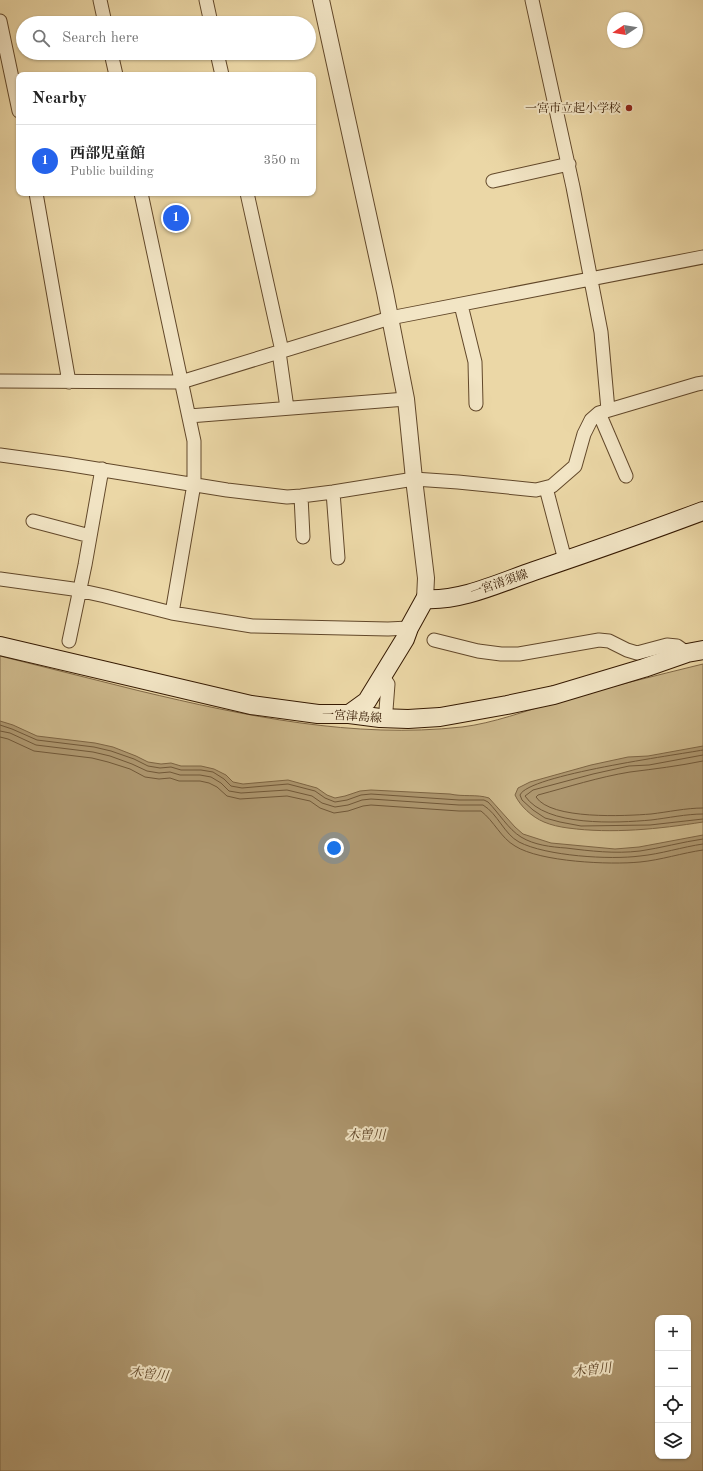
<!DOCTYPE html>
<meta charset="utf-8">
<style>
:root{--surface:#fff;--page:#f2f2f2;--text:#222;--muted:#767676;--line:#e0e0e0;--accent:#2563eb}
body{margin:0;font-family:"Old Standard TT","Noto Serif JP",serif;background:var(--page);color:var(--text)}
.controls{position:absolute;right:12px;bottom:12px;display:grid;overflow:hidden;border-radius:8px;box-shadow:0 1px 3px #0004}
.controls button{width:36px;height:36px;display:grid;place-items:center;padding:0;border:0;border-bottom:1px solid var(--line);background:var(--surface);color:var(--text);font:20px sans-serif}
.compass{position:absolute;left:607px;top:12px;width:36px;height:36px;border-radius:50%;background:var(--surface);box-shadow:0 1px 3px #0004;rotate:258deg}
.you{position:absolute;left:334px;top:848px;width:14px;height:14px;margin:-10px;border:3px solid #fff;border-radius:50%;background:#1a73e8;box-shadow:0 0 0 6px #1a73e833}
.badge{display:grid;place-items:center;width:26px;height:26px;border-radius:50%;background:var(--accent);color:#fff;font-size:13px;font-weight:700}
.pin{position:absolute;translate:-50% -50%;border:2px solid #fff;box-shadow:0 1px 4px #0006}
.list{margin:0;padding:0;list-style:none}
h2{display:flex;justify-content:space-between;align-items:center;height:52px;margin:0;padding:0 16px;font-size:17px}
h2 small{font-size:13px;font-weight:400;color:var(--muted)}
.list li{display:grid;grid-template-columns:26px 1fr auto;gap:12px;align-items:center;box-sizing:border-box;height:72px;padding:0 16px;border-top:1px solid var(--line)}
.list b{display:block;font-size:15px;white-space:nowrap}
.list p{margin:0;font-size:13px;white-space:nowrap;color:var(--muted)}
.list em{font-size:13px;font-style:normal;color:var(--muted)}
.icon{flex:none;width:22px;height:22px;fill:none;stroke:currentColor;stroke-width:2;stroke-linecap:round;stroke-linejoin:round}
.map{position:relative;flex:none;width:703px;height:1471px;overflow:hidden}
.search{position:absolute;background:var(--surface);box-shadow:0 1px 3px #0004;left:16px;top:16px;width:300px;height:44px;display:flex;align-items:center;gap:10px;box-sizing:border-box;padding:0 14px;border-radius:22px;color:var(--muted);font-size:15px}
.panel{position:absolute;background:var(--surface);box-shadow:0 1px 3px #0004;left:16px;top:72px;width:300px;height:124px;border-radius:8px}
.map>svg:first-child{display:block}
</style>
<div class="map">
<svg width="703" height="1471" viewBox="0 0 703 1471">
<rect width="100%" height="100%" fill="#ebd7a6"/>
<filter id="stains"><feTurbulence type="fractalNoise" baseFrequency=".005" numOctaves="4"/><feColorMatrix values="0 0 0 0 .2 0 0 0 0 .09 0 0 0 0 .02 0 0 0 .5 -.17"/></filter>
<radialGradient id="worn" r=".72"><stop offset=".6" stop-color="#630" stop-opacity="0"/><stop offset="1" stop-color="#630" stop-opacity=".3"/></radialGradient>
<!-- grass -->
<path fill="#ccb78a" stroke="#806846" d="M0,656C47,668 93,679 140,691C245,716 354,739 462,727C494,723 525,711 556,702C605,688 654,676 703,664V854L629,862L290,797L0,732Z"/>
<!-- water -->
<path fill="#ad966e" stroke="#7d6442" fill-rule="evenodd" d="M0,721L13,725L37,736L95,743L113,747L136,756L148,762L161,764L171,763L181,766H201L214,769L226,775L233,782L243,784L288,780L317,788L327,795L335,798L345,796L360,791L371,790L450,794C463,797 477,794 489,798L515,827L523,834L551,843L615,849L639,847L703,835V1471H0ZM658,1318H688V1456H658Z
M703,746V822C659,829 612,834 568,828C560,827 551,825 544,822C532,817 520,806 515,795L518,788L530,782L591,765L628,757L648,756Z"/>
<g fill="none" stroke-linecap="round" stroke-linejoin="round">
<!-- shore -->
<path stroke="#715838" stroke-width="1" d="M0,725L12,729L37,740L94,747L111,751L134,759L148,766L160,768L171,767L181,770H201L213,772L224,779L231,786L242,788L288,784L315,791L325,798L335,802L347,800L361,795L371,794L459,800H484L488,802C499,813 508,829 521,837C534,845 551,847 566,848C590,851 615,854 640,851C661,848 682,842 703,839
M0,731L10,733L36,745L93,752L110,756L132,764L147,771L159,773L170,772L180,775H200L211,777L221,783L229,791L241,793L287,790L312,796L322,803L335,807L348,805L362,800L371,799L459,805H483C498,814 504,834 519,842C546,856 610,860 640,856C661,854 682,847 703,844
M0,737L8,739L34,751L92,758L108,762L130,769L145,777L159,779L170,778L179,781H200L209,783L217,787L227,796L240,799L287,796L310,801L320,808L334,813L348,811L363,806L371,805L459,811H481C494,821 501,838 515,846C540,862 610,865 640,862C661,860 682,853 703,850
M703,750C676,755 528,775 520,795L522,800L533,810L545,818L560,822L581,826L650,825L703,819
M703,755L649,765L629,766L593,774L533,790L525,796C546,827 617,823 651,820C668,818 686,814 703,814
M703,761C679,766 654,769 630,772C599,777 568,787 538,795L536,797C551,820 625,816 651,814C668,812 686,808 703,808"/>
<defs>
<path id="minor" d="M100,0L105,23
M206,0L211,23
M532,0L573,187L601,332L608,410
M0,21L19,111
M111,53L116,75
M217,53L222,75
M493,181L569,164
M36,193L69,382
M141,193L194,441V484L172,613
M247,193L282,351
M461,305L475,362L476,404
M279,352L287,408
M0,381L181,382L390,318L703,257
M599,413L626,476
M189,416L406,399
M0,455L66,464L227,490L287,497L301,496L333,492L414,479L458,482L536,490L552,486L575,466L584,434L591,420L599,413L697,384L703,383
M546,488L565,560
M333,492L338,558
M301,496L303,537
M33,521L90,536
M0,579L73,589L105,596L172,613L252,626L388,629L409,628
M434,640L478,651L501,654H519L599,640L609,641L627,650L637,653L667,645L677,646L687,653
M69,641L85,565L102,469
M383,677L388,684L386,710"/>
<path id="tertiary" d="M321,0L385,292L406,399L414,479L426,578L425,599"/>
<path id="secondary" d="M0,646L251,705L318,714H349L380,718L408,719L440,717L507,705L554,695L644,668L687,653L703,650
M349,714L367,701L405,639L409,628L425,599C462,601 499,583 534,571C590,552 647,532 703,511"/>
</defs>
<!-- minor casing -->
<use href="#minor" stroke="#62482a" stroke-width="15"/>
<!-- tertiary casing -->
<use href="#tertiary" stroke="#62482a" stroke-width="18"/>
<!-- secondary casing -->
<use href="#secondary" stroke="#351901" stroke-width="20"/>
<!-- minor -->
<use href="#minor" stroke="#f2e5c5" stroke-width="13"/>
<!-- tertiary -->
<use href="#tertiary" stroke="#f2e5c5" stroke-width="16"/>
<!-- secondary -->
<use href="#secondary" stroke="#f2e5c5" stroke-width="18"/>
</g>
<!-- markers -->
<circle fill="#8f2418" stroke="#f2e5c5" stroke-width="1.5" cx="629" cy="108" r="4"/>
<g text-anchor="middle" stroke-width="4" stroke-linejoin="round" paint-order="stroke">
<!-- poi labels -->
<g font-size="12" fill="#351901" stroke="#f2e5c5" text-anchor="end">
<text x="621" y="112">一宮市立起小学校</text>
</g>
<!-- street labels -->
<g font-size="12" fill="#351901" stroke="#f2e5c5">
<text transform="translate(499 583) rotate(-19)" y="4">一宮清須線</text>
<text transform="translate(352 716) rotate(4)" y="4">一宮津島線</text>
</g>
<!-- water labels -->
<g font-size="13" font-style="italic" fill="#5f4527" stroke="#f2e5c5">
<text x="366" y="1139">木曽川</text>
<text transform="translate(592 1369) rotate(-7)" y="5">木曽川</text>
<text transform="translate(149 1373) rotate(7)" y="5">木曽川</text>
</g>
</g>
<rect width="100%" height="100%" filter="url(#stains)"/>
<rect width="100%" height="100%" fill="url(#worn)"/>
</svg>
<div class="controls">
<button>+</button>
<button>−</button>
<button><svg class="icon" aria-label="locate" viewBox="0 0 24 24"><circle cx="12" cy="12" r="6"/><path d="M12 2v4M12 18v4M2 12h4M18 12h4"/></svg></button>
<button><svg class="icon" aria-label="layers" viewBox="0 0 24 24"><path d="M12 4l9 5-9 5-9-5zM3 14l9 5 9-5"/></svg></button>
</div>
<svg class="compass" viewBox="-18 -18 36 36"><path d="M0-13l5 13h-10z" fill="#e53935"/><path d="M0 13l5-13h-10z" fill="#767676"/></svg>
<div class="you"></div>
<div class="pin badge" style="left:176px;top:218px">1</div>
<div class="search"><svg class="icon" aria-label="search" viewBox="0 0 24 24"><circle cx="10" cy="10" r="6"/><path d="M15 15l6 6"/></svg>Search here</div>
<section class="panel">
<h2>Nearby<small></small></h2>
<ul class="list">
<li><span class="badge">1</span><div><b>西部児童館</b><p>Public building</p></div><em>350 m</em></li>
</ul>
</section>
</div>
